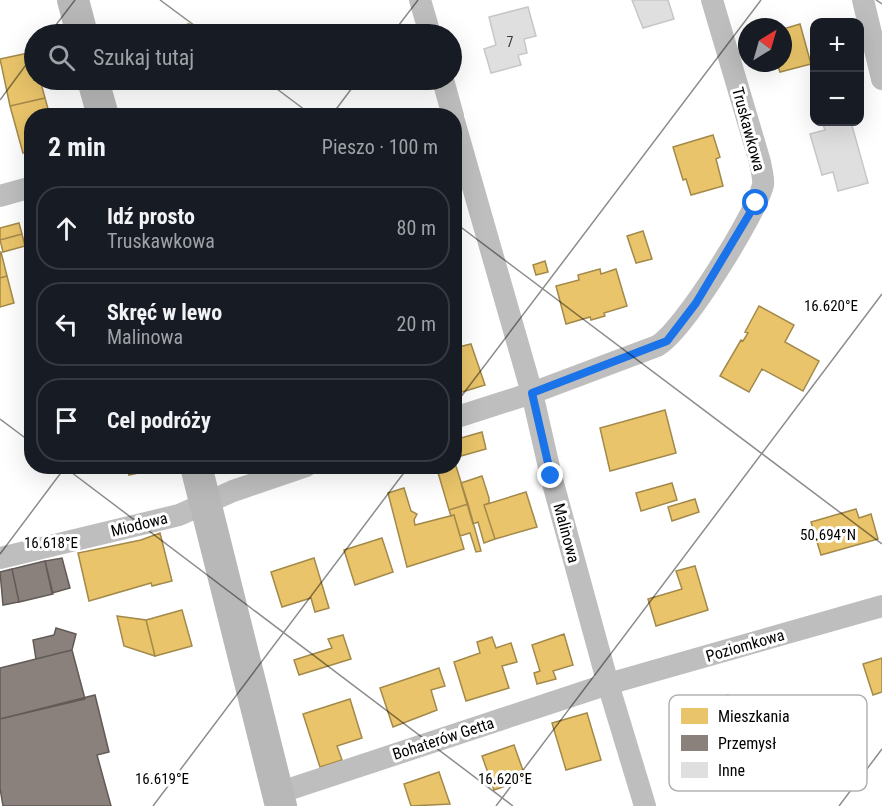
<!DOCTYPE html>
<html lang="pl">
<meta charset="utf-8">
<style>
:root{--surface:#171b24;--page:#242831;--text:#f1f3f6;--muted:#9ea1a6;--line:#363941}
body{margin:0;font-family:"Roboto Condensed",sans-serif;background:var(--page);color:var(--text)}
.controls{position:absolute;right:18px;top:18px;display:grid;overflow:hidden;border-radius:12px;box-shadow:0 6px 24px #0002}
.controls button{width:54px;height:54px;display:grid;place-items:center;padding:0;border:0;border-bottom:2px solid var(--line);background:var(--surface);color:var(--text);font:30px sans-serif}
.compass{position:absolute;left:738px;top:18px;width:54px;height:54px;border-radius:50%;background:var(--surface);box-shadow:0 6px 24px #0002;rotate:37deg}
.stop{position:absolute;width:18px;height:18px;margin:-14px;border:4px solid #1a73e8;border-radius:50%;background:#fff}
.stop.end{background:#1a73e8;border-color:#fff;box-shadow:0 2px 6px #0008}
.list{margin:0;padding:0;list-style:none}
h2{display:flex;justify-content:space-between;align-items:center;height:78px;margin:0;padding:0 24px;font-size:26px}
h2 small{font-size:20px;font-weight:400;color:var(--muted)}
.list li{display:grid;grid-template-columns:39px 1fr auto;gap:18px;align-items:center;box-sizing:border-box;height:84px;margin:0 12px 12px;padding:0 12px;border:2px solid var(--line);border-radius:24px}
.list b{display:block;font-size:22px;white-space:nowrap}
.list p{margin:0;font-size:20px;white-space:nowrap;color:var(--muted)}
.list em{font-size:20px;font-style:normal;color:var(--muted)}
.icon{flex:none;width:33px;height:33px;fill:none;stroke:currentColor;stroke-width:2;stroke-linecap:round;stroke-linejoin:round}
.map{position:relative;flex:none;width:882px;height:806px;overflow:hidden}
.search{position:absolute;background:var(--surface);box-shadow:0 6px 24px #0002;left:24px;top:24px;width:438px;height:66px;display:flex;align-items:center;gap:15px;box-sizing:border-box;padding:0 21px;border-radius:33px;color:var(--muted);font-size:22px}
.panel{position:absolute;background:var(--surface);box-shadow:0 6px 24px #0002;left:24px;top:108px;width:438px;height:366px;border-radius:24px}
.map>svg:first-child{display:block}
</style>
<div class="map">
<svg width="882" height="806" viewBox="0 0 882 806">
<rect width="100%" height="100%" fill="#fff"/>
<!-- homes -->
<path fill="#e9c46a" stroke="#a3894a" stroke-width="1.5" d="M189,24L192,34H152Z
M800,24L811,64L780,72L777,63H783V29Z
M33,52L34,80H40L45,98L10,106L0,59Z
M141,80H179L181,84L171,86L169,81L145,89Z
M45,98L50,116H32V154L30,151L23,153L10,106Z
M713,135L720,157L716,159L723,186L691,195L686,179L683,180L673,147Z
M19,223L22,234L0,240V228Z
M643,231L652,259L636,263L627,236Z
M22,234L25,246L3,252L0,240Z
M1,252L7,276L0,278V252Z
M545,261L548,272L536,275L533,265Z
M600,269L601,274L616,269L627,306L604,313L605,316L591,320L590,317L566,324L556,286L579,280L578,275Z
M7,276L14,303L0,307V278Z
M759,306L794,325L785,342L819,361L803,391L762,369L749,392L720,376L741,340L743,341L748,333L745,332Z
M471,344L485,385L462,392L454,367V348Z
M454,367L462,392L454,394Z
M665,410L676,453L610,471L600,428Z
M482,432L486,449L454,458V440Z
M455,463L468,504L449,510L437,469L454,466Z
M99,466H141L143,472L129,475L127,468L100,473Z
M482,476L489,498V503L484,505L495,539L484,543L478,522L473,524L461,483Z
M672,483L677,500L641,511L636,493Z
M404,488L411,511L417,514L414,520L415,525L454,515L464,549L407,567L388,493Z
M526,492L537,527L495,539L484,505Z
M695,499L699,512L672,521L668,507Z
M468,504L481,551L476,552L470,533L460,536L454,515L451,516L449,510Z
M856,509L859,518L871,514L878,539L821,555L811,522Z
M160,533L172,581L152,586L151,583L89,601L78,553L141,540Z
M382,538L393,572L355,585L344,550Z
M314,558L329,608L315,612L311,598L282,607L271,572Z
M695,566L708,610L656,626L648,599L682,589L676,571Z
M182,610L192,646L155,656L146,620Z
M117,616L146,620L155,656L124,646Z
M564,634L573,665L553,671L556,679L537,684L534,673L540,671L532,645Z
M343,635L351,659L299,675L294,660L332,648L328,639Z
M492,637L496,648L511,643L517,662L502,666L509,688L466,701L454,662L480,653L477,642Z
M882,658V692L873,695L863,664Z
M439,668L445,686L431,690L437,710L393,727L380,688Z
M728,695L739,732L689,746L678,710Z
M350,699L362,738L337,746L342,760L320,767L303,714Z
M587,713L601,760L566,770L552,723Z
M514,745L526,779L494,790L482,756Z
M439,772L450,804L411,806L404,784Z"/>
<!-- industry -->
<path fill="#8a817c" stroke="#615a57" stroke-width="1.5" d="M62,558L70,588L52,593L45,561Z
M45,561L53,594L19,602L12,569Z
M12,569L19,602L3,605L0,572Z
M56,628L76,634L72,650L36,659L33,640L54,635Z
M72,650L85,699L0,719V668Z
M95,695L109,752L97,755L111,806H3L0,788V719Z"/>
<!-- building -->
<path fill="#dfdfdf" stroke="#c7c7c7" stroke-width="1.5" d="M632,0H668L674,19L643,28Z
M528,7L536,36L524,39L527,53L518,55L521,65L491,73L484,49L496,45L489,17Z
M822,122H851L868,183L838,191L833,172L822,175L810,134L825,130Z"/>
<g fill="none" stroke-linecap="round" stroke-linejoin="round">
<!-- street -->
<path stroke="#bebebe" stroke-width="22" d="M420,0L430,34
M863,0L882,79
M443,80L453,116
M454,121L532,393L551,476L608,684L645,806
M0,196L32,187
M454,418L532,393L657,346C683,332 756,214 763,185C764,178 761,169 760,162L712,0
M0,558L179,515L233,491L306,466
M278,793L608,684L882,606"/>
<!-- secondary -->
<path stroke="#b8b8b8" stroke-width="32" d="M73,0L82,34
M93,80L103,116
M196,466L281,806"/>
</g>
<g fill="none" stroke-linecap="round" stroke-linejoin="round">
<!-- route -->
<path stroke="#1a73e8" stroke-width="8" d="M551,476L532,393L667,341L696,303L756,203"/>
</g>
<!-- ticks -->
<path fill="none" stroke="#000" stroke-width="1.5" stroke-opacity="0.45" d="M160,0L206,34M876,0L882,4M49,34L75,0M392,34L418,0M265,80L313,116M0,100L34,54M331,116L358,80M454,222L882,544M454,406L761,0M0,419L32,443M63,466L513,806M0,554L66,466M153,806L409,466M496,806L882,294M839,806L882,749"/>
<g text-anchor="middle" stroke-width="6" stroke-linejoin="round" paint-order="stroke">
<!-- number labels -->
<g font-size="14" fill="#383838">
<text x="510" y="47">7</text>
</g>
<!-- street labels -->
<g font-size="16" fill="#000" stroke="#fff">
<text transform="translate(749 129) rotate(75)" y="6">Truskawkowa</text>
<text transform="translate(139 524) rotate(-14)" y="6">Miodowa</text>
<text transform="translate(567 533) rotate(75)" y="6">Malinowa</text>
<text transform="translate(745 645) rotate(-16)" y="6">Poziomkowa</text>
<text transform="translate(443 738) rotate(-18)" y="6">Bohaterów Getta</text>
</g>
</g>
<!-- legend -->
<rect x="669" y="695" width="198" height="96" rx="9" fill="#fff" stroke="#b2b2b2" stroke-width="1.5"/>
<rect x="681" y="708" width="27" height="16" fill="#e9c46a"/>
<rect x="681" y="735" width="27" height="16" fill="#8a817c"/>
<rect x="681" y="762" width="27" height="16" fill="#dfdfdf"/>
<g font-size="16" fill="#000">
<text x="718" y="722">Mieszkania</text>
<text x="718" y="749">Przemysł</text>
<text x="718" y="776">Inne</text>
</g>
<g font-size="15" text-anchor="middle" fill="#000" stroke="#fff" stroke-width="6" stroke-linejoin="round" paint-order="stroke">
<text x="831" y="311">16.620°E</text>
<text x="828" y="540">50.694°N</text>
<text x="51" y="548">16.618°E</text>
<text x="162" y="784">16.619°E</text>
<text x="505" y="784">16.620°E</text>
</g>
</svg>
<div class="controls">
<button>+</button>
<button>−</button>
</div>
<svg class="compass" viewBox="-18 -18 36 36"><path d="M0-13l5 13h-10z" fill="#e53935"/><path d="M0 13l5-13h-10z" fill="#9ea1a6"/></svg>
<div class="stop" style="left:756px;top:203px"></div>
<div class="stop end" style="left:551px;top:476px"></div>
<div class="search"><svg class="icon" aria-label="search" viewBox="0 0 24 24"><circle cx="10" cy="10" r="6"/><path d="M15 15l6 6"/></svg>Szukaj tutaj</div>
<section class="panel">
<h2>2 min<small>Pieszo · 100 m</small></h2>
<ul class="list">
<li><svg class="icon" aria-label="ahead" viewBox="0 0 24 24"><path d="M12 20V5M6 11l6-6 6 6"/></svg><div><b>Idź prosto</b><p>Truskawkowa</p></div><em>80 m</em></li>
<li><svg class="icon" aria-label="left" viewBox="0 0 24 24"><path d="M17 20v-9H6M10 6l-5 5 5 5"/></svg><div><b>Skręć w lewo</b><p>Malinowa</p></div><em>20 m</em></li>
<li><svg class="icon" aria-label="arrive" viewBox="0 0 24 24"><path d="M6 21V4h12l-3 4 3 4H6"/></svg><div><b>Cel podróży</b></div></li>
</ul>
</section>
</div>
